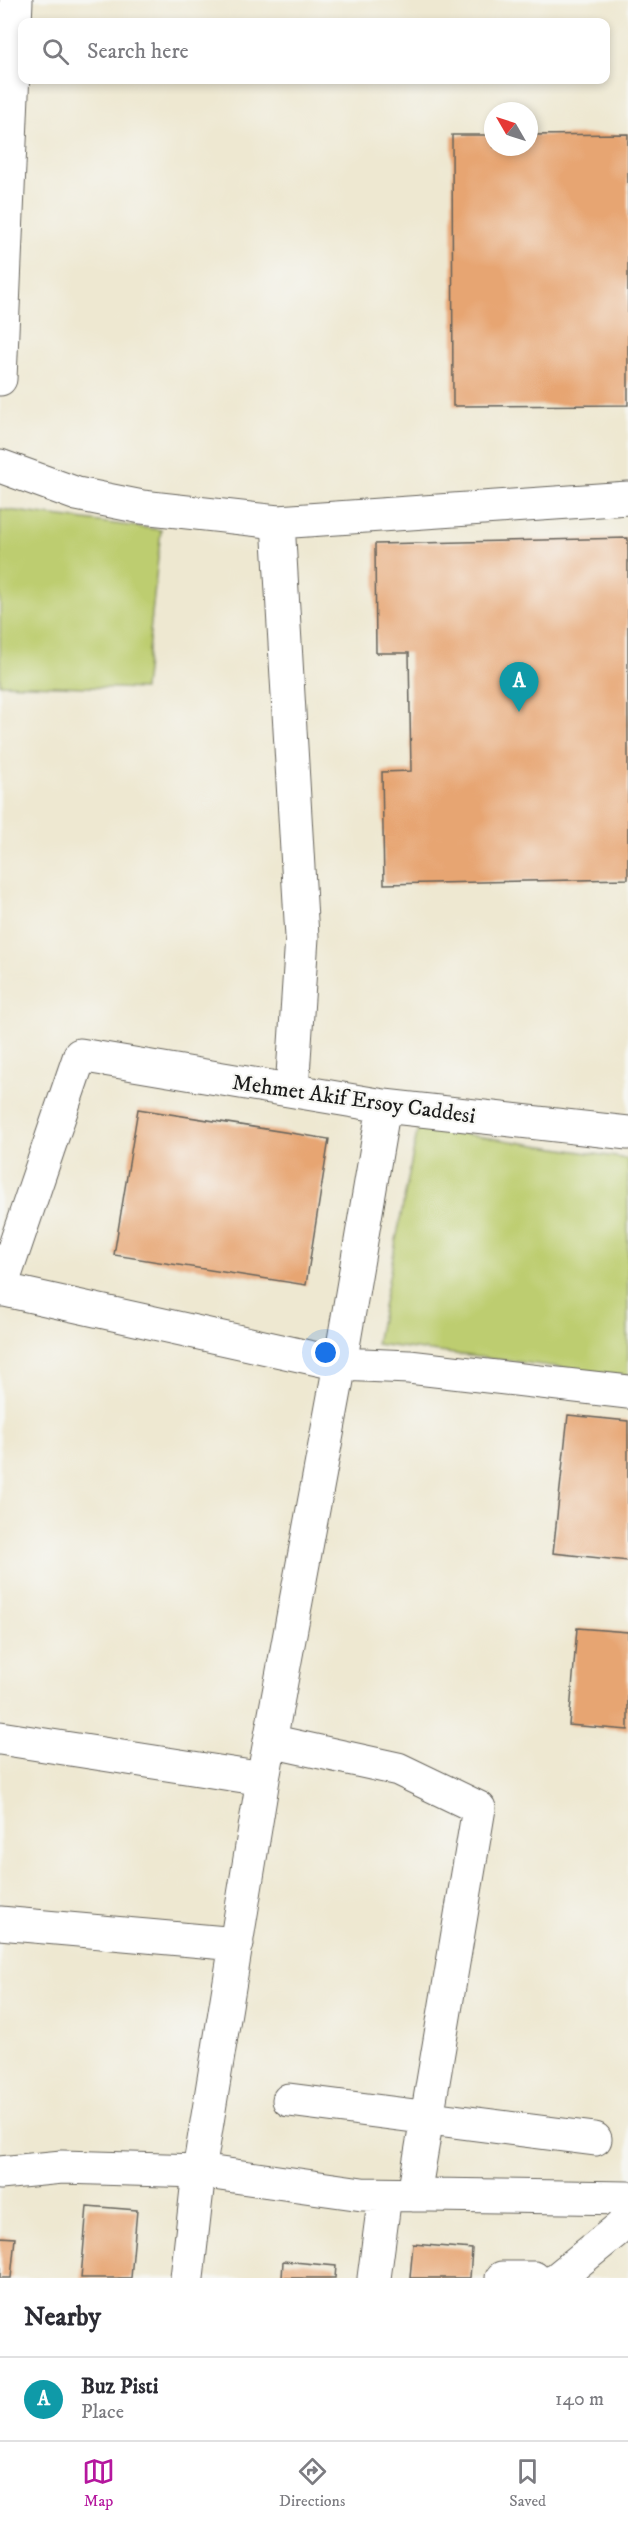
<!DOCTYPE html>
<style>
:root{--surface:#fff;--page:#f2f2f3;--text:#2b2b33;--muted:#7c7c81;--line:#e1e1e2;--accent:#b5179e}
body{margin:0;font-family:"IM FELL DW Pica",serif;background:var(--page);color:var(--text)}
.compass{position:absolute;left:484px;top:102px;width:54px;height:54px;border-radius:50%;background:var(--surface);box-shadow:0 3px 9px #0003;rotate:309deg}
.you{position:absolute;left:326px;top:1353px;width:21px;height:21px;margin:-15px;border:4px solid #fff;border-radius:50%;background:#1a73e8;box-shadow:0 0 0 9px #1a73e833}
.badge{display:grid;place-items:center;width:39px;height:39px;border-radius:50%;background:var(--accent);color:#fff;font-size:20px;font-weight:700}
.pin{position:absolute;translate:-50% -50px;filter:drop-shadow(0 2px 3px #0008)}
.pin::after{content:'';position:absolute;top:32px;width:21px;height:18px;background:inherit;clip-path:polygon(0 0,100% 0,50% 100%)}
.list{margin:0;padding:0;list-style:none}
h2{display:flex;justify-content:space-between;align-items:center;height:78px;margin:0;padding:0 24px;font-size:26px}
h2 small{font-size:20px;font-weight:400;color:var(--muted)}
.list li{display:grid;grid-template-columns:39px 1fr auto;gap:18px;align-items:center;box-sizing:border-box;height:84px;padding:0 24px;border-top:2px solid var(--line)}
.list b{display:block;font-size:22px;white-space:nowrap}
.list p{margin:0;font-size:20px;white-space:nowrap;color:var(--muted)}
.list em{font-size:20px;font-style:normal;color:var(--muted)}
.icon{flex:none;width:33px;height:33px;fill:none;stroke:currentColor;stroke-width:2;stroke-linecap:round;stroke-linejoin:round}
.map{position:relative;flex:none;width:628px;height:2278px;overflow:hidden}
.search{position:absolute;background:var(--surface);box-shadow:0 3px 9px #0003;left:18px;right:18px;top:18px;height:66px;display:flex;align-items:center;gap:15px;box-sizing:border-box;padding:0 21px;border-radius:12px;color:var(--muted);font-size:22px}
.sheet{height:162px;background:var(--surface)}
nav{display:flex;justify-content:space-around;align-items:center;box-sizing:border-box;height:84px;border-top:2px solid var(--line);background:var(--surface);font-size:16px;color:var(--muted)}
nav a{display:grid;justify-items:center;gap:3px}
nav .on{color:var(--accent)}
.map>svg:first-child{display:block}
</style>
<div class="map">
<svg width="628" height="2278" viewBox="0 0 628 2278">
<rect width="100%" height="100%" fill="#f6f6f2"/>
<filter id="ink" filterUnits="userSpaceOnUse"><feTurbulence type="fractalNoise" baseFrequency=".0167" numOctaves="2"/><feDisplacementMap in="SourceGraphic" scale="12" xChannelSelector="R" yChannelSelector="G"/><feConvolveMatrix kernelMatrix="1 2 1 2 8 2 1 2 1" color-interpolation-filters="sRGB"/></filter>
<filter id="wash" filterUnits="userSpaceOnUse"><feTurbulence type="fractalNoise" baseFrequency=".008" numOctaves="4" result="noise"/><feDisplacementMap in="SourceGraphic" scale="24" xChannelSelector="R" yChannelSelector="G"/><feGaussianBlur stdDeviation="1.35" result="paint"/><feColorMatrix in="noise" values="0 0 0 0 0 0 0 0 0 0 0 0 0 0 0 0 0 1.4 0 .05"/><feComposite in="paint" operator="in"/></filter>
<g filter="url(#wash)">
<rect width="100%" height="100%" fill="#eee8d1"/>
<!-- green -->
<path fill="#bdcd6f" stroke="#6c7446" stroke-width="1.5" d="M0,509L161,530L144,689L0,684Z
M418,1127L628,1159V1376L376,1344Z"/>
<g id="blocks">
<!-- building -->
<path fill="#e7a572" d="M628,134V405L453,406L452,135H493V147H529V135Z
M628,538V879L384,884L382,772L411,771L409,653H376L375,544Z
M138,1109L329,1139L306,1285L114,1255Z
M568,1415L628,1421V1561L553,1553Z
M577,1628L628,1632V1730L569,1725Z
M87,2206L137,2210L131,2278H81Z
M0,2237L15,2238L11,2278H0Z
M413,2244L472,2249L470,2278H410Z
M283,2261L336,2266L335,2278H282Z"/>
</g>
</g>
<g filter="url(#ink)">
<use href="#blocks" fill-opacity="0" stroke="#66635b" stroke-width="1.5"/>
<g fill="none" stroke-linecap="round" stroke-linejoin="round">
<defs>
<path id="minor" d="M0,379L16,0
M0,466L77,494L142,507L278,522L628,498
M278,522L302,937L292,1090
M0,1289L340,1364L409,1367L628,1392
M0,1290L80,1055L384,1106L628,1133
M0,1738L263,1779
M270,1741L398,1769L479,1808L414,2195
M0,1923L237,1944
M289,2100L595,2139
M0,2173L62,2167L199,2171L362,2194L628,2198
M187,2278L199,2171L263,1779L340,1364L384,1106
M374,2278L385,2195
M502,2278H534
M558,2278L628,2221"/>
</defs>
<!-- minor casing -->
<use href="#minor" stroke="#66635b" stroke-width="35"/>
<!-- minor -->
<use href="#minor" stroke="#fff" stroke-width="33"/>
</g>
</g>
<g text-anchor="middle" stroke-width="4.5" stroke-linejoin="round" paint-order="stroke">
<!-- street labels -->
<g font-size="22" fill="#1c1c1c" stroke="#f6f6f2">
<text transform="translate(354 1098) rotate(8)" y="8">Mehmet Akif Ersoy Caddesi</text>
</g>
</g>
</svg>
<svg class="compass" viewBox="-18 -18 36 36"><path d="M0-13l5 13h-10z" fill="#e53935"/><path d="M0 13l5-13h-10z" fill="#7c7c81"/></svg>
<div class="you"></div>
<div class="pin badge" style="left:519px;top:712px;background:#0f9aa8">A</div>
<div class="search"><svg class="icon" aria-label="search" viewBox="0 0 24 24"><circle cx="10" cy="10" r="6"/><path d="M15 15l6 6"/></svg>Search here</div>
</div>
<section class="sheet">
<h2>Nearby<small></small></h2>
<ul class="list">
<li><span class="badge" style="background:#0f9aa8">A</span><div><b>Buz Pisti</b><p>Place</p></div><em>140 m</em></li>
</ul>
</section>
<nav>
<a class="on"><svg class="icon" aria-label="map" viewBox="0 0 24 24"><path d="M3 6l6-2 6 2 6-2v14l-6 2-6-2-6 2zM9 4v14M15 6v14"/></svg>Map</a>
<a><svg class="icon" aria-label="directions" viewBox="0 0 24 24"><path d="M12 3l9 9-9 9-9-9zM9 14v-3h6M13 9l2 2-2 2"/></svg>Directions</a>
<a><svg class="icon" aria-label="saved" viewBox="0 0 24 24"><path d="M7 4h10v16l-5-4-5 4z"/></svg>Saved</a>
</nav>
